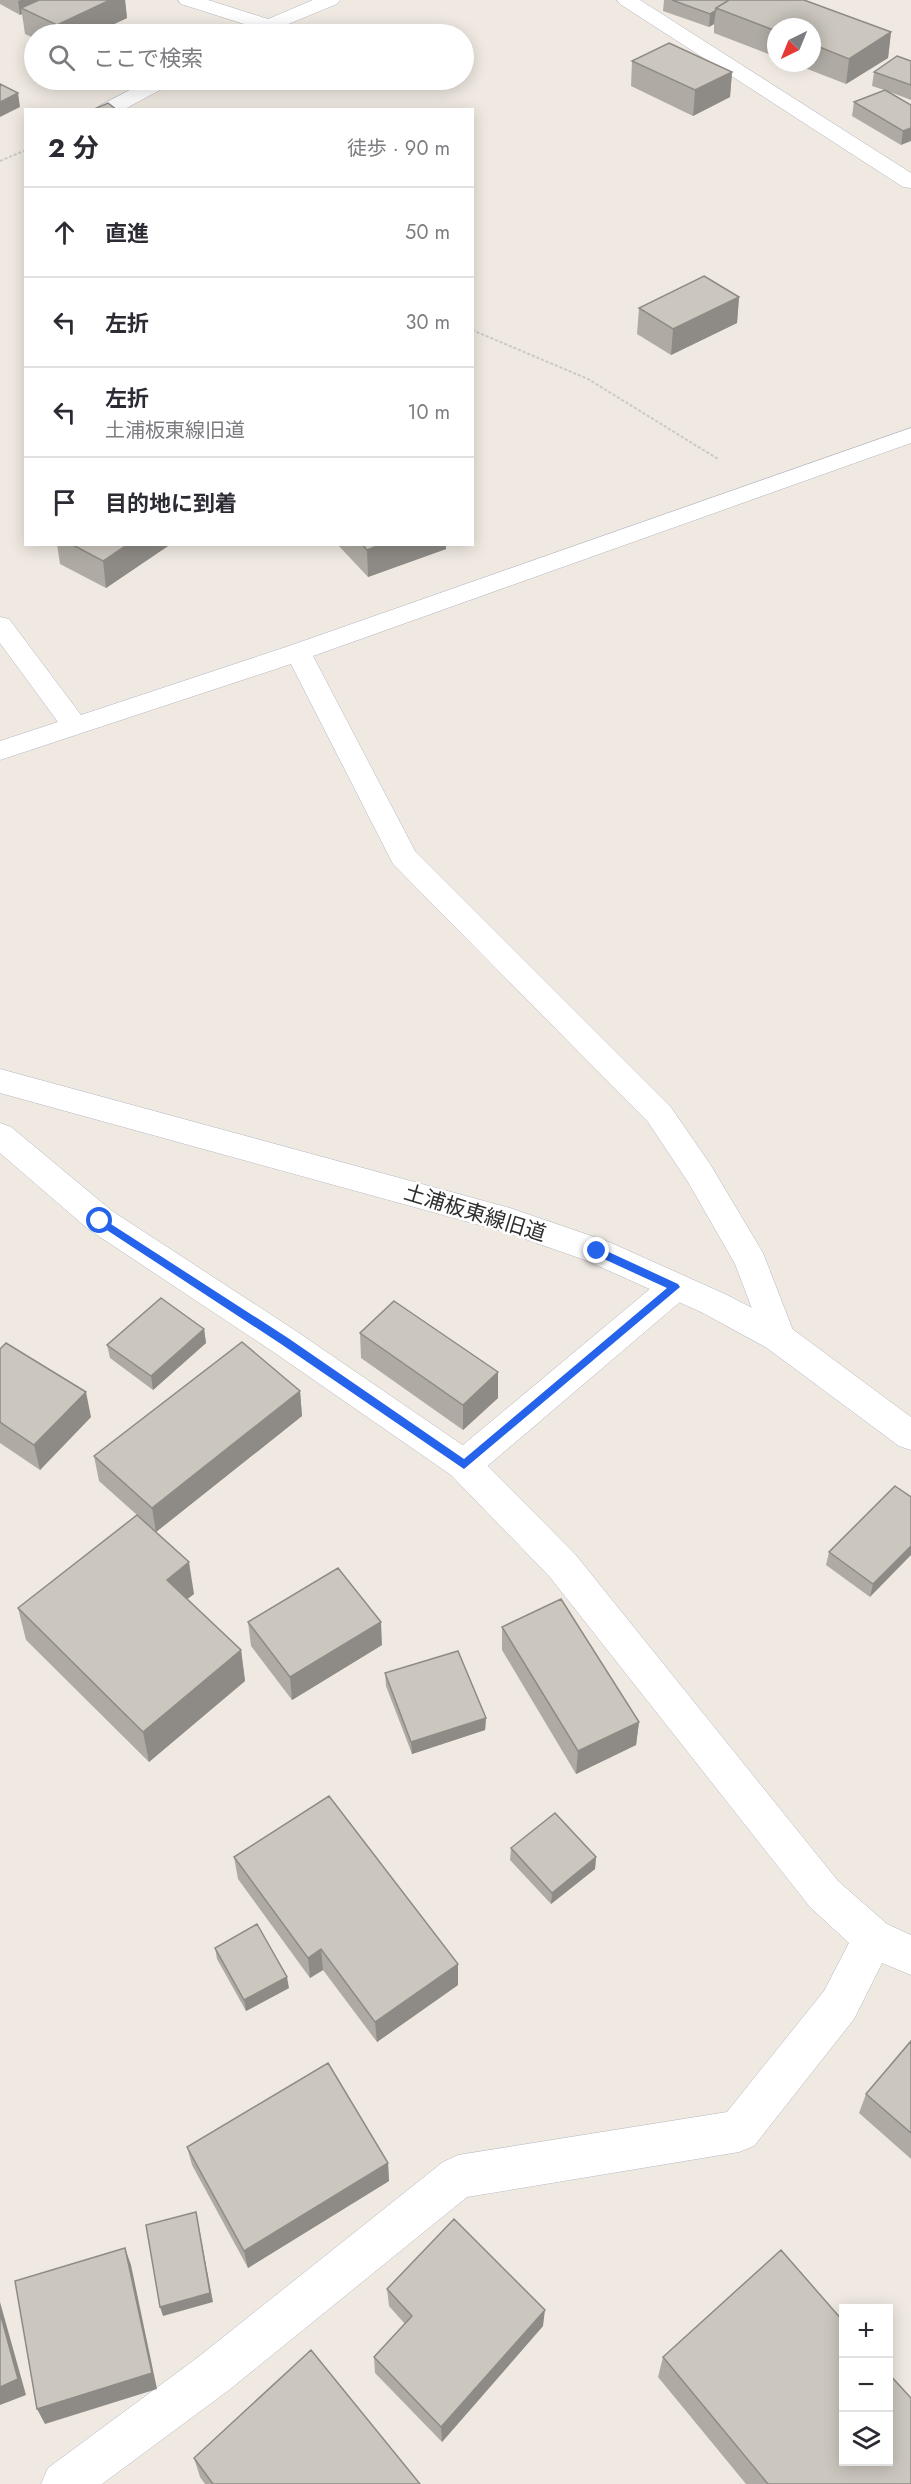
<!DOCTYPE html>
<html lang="ja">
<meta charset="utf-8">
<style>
:root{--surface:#fff;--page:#f7f7f7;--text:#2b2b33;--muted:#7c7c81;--line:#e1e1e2}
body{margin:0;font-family:Jost,"Noto Sans JP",sans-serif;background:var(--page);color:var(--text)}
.controls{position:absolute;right:18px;bottom:18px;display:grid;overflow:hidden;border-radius:0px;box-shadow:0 3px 15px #0003}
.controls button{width:54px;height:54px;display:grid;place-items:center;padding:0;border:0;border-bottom:2px solid var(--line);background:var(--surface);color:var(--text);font:30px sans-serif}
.compass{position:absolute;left:767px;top:18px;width:54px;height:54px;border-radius:50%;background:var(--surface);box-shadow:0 3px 15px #0003;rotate:223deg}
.stop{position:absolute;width:18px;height:18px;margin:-14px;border:4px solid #2563eb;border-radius:50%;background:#fff}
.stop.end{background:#2563eb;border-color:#fff;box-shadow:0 2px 6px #0008}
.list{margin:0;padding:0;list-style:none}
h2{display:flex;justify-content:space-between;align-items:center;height:78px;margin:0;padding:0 24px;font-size:26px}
h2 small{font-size:20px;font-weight:400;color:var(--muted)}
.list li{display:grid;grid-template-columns:39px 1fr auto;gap:18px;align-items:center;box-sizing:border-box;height:90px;padding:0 24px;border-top:2px solid var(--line)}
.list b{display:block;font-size:22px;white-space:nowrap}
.list p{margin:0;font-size:20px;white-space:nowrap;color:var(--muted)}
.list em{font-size:20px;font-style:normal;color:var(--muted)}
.icon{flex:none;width:33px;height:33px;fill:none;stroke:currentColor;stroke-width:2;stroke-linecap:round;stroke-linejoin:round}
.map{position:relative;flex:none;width:911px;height:2484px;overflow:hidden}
.search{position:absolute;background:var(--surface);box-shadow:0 3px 15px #0003;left:24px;top:24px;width:450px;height:66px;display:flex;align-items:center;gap:15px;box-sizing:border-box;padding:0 21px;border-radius:33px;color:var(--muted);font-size:22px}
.panel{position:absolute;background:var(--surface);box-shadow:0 3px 15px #0003;left:24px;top:108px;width:450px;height:438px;border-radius:0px}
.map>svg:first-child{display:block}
</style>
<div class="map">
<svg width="911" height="2484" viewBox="0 0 911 2484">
<rect width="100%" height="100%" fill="#efe9e1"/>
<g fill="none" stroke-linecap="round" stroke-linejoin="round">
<defs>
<path id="service" d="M675,1274L687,1278L692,1287L687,1296L477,1475L464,1480L451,1475L446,1465L451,1455L663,1278Z"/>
<path id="minor" d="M178,0H208L268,19L313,0H340L337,4L269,32L181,4Z
M617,0H640L911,173V188L903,187L620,4Z
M149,80H174L171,84L123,110H96L99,106Z
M911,428V443L313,656L415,851L670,1106L710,1164L763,1253L796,1338L791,1348L779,1352L767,1348L735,1264L688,1182L648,1122L393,864L291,664L0,760V741L58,722L0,643V617L9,619L81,715L289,646Z
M0,1123L11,1127L112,1211L296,1331L477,1455L575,1554L838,1881L887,1924L911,1935V1975L882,1963L854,2019L754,2146L739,2152L467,2197L229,2390L102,2484H41L48,2468L197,2358L443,2162L458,2155L727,2112L824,1991L849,1943L810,1907L549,1576L451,1475L272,1351L88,1229L0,1153Z"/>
<path id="tertiary" d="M0,1069L510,1208L609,1242L725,1294L791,1328L911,1417V1450L899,1446L767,1348L701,1312L585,1260L505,1232L0,1093Z"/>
</defs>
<!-- service casing -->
<use href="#service" stroke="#b4b7c1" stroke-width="1"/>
<!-- minor casing -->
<use href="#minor" stroke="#b4b7c1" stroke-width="1"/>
<!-- tertiary casing -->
<use href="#tertiary" stroke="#b4b7c1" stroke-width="1"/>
<!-- path -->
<path stroke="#c9c9c9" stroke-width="2" stroke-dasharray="3 2" stroke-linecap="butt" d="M0,161L26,150
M472,330L588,379L718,459"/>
<!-- service -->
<use href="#service" fill="#fff" fill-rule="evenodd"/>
<!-- minor -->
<use href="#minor" fill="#fff" fill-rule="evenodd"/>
<!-- tertiary -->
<use href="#tertiary" fill="#fff" fill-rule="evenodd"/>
</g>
<!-- wall -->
<path fill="#afaba4" d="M0,0H125L127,18L93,34H34V38L25,34L22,14L20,15L0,4Z
M664,0H804L891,32L888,58L846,84L792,63H812V27H776V57L714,33V24L709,27L663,11Z
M632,61L732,72L730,97L693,116L631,86Z
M911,61V100L890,92L911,105L901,145L852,116L854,102L884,90L872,86L874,72Z
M739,297L737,323L671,355L637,334L639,308Z
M57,544H171L106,588L60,564Z
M337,544H446V549L368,577Z
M204,1329L206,1343L153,1390L110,1358L107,1345Z
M360,1333L498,1372V1398L463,1430L361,1358Z
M0,1349L91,1417L40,1470L0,1443Z
M300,1391L302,1416L156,1532L194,1594L187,1599L241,1650L245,1681L149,1762L26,1640L18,1608L137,1515L99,1481L94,1456Z
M911,1497L870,1597L826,1565L829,1552Z
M248,1622L382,1645L292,1700L251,1646Z
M502,1627L639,1722L636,1745L576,1774L502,1650Z
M385,1673L486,1718L485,1730L412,1754L386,1686Z
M511,1848L596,1857L595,1869L551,1904L510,1860Z
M234,1857L458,1964V1985L377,2042L323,1970L310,1978L238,1879Z
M215,1948L289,1988L246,2011L217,1959Z
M911,2041V2159L859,2113L866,2094Z
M187,2147L388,2163L389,2181L248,2268L192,2165Z
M387,2289L543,2326L442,2442L375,2373L374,2357L405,2324L389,2306Z
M663,2357L911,2484H746L658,2377Z
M194,2458L420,2484H205L200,2477Z"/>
<!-- shaded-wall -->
<path fill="#8e8b86" d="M21,0H50L21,8L22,14L20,15L18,1Z
M110,0H125L127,18L93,34H59L57,25Z
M716,10L714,24L709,27L710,14Z
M891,32L888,58L846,84L849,59Z
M732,72L730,97L693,116L695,90Z
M18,93L20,107L0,117V102Z
M911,128V141L901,145L903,131Z
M739,297L737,323L671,355L673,329Z
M128,544H171L106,588L103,561Z
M382,544H446V549L368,577L367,550Z
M204,1329L206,1343L153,1390L151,1376Z
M498,1372V1398L463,1430V1405Z
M300,1391L302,1416L156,1532L152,1508Z
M86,1392L91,1417L40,1470L34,1445Z
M911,1546V1555L870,1597L873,1584Z
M189,1562L194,1594L172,1611L167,1580Z
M381,1622L382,1645L292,1700L290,1677Z
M241,1650L245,1681L149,1762L143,1732Z
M486,1718L485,1730L412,1754L411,1742Z
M639,1722L636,1745L576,1774L578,1751Z
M596,1857L595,1869L551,1904L552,1893Z
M321,1949L323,1970L310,1978L308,1958Z
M458,1964V1985L377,2042L375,2022Z
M287,1977L289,1988L246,2011L244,2000Z
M388,2163L389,2181L248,2268L244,2251Z
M196,2212L213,2302L163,2316L160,2307Z
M125,2248L131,2265L157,2389L45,2424L37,2409Z
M0,2302L26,2395L0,2405Z
M545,2310L543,2326L442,2442L441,2427Z"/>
<!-- building -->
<path fill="#cbc7bf" stroke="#8e8b86" stroke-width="1.5" d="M39,0H110L57,25L21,8Z
M672,0H729L716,8V10L710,14Z
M729,0H804L891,32L849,59L812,44V27H776V31L716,8Z
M669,43L732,72L695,90L632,61Z
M897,56L911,61V85L874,72Z
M0,84L18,93L0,102Z
M885,90L911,105V128L903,131L854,102Z
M108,103L117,110H92Z
M704,276L739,297L673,329L639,308Z
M71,544H128L103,561Z
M362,544H382L367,550Z
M161,1298L204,1329L151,1376L107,1345Z
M394,1301L498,1372L463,1405L360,1333Z
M242,1342L300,1391L152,1508L94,1456Z
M6,1343L86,1392L34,1445L0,1422V1349Z
M895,1486L911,1497V1546L873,1584L829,1552Z
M137,1515L189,1562L167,1580L241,1650L143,1732L18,1608Z
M338,1568L381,1622L290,1677L248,1622Z
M561,1599L639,1722L578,1751L502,1627Z
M458,1651L486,1718L411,1742L385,1673Z
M329,1796L458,1964L375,2022L321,1949L308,1958L234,1857Z
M555,1813L596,1857L552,1893L511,1848Z
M257,1924L287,1977L244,2000L215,1948Z
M911,2041V2133L866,2094Z
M328,2063L388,2163L244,2251L187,2147Z
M196,2212L210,2293L160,2307L146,2225Z
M454,2219L545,2310L441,2427L374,2357L412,2316L387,2289Z
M125,2248L152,2373L37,2409L15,2281Z
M781,2250L843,2321V2462H888V2373L911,2398V2484H768L663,2357Z
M0,2313L18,2379L0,2387Z
M311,2350L420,2484H213L194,2458Z"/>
<!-- route -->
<path fill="#2563eb" d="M100,1217L288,1338L464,1459L667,1288L593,1254V1248H600L678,1284L680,1287L464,1469L281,1344L96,1223L95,1221Z"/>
<g text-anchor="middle" stroke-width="5" stroke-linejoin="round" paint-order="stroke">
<!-- street labels -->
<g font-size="21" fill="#2e2e2e" stroke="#fff">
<text transform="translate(475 1213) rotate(17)" y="7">土浦板東線旧道</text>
</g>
</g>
</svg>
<div class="controls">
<button>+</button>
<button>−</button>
<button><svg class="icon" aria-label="layers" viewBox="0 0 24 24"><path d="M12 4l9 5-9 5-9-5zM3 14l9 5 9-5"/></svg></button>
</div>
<svg class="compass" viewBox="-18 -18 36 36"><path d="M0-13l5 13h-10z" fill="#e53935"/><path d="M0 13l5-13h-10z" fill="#7c7c81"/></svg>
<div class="stop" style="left:100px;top:1221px"></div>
<div class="stop end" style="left:597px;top:1251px"></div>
<div class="search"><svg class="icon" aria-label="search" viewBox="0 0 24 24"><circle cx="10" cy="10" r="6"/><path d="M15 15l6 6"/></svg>ここで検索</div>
<section class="panel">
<h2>2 分<small>徒歩 · 90 m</small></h2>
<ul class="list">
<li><svg class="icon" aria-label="ahead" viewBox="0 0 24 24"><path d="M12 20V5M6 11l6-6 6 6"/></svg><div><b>直進</b></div><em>50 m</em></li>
<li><svg class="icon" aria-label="left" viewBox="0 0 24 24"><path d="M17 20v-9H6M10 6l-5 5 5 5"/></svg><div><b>左折</b></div><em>30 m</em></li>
<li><svg class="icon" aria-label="left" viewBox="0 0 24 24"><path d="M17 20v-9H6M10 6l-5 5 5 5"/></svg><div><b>左折</b><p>土浦板東線旧道</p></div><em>10 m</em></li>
<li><svg class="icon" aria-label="arrive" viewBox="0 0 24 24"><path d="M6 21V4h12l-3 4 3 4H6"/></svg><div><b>目的地に到着</b></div></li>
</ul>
</section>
</div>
